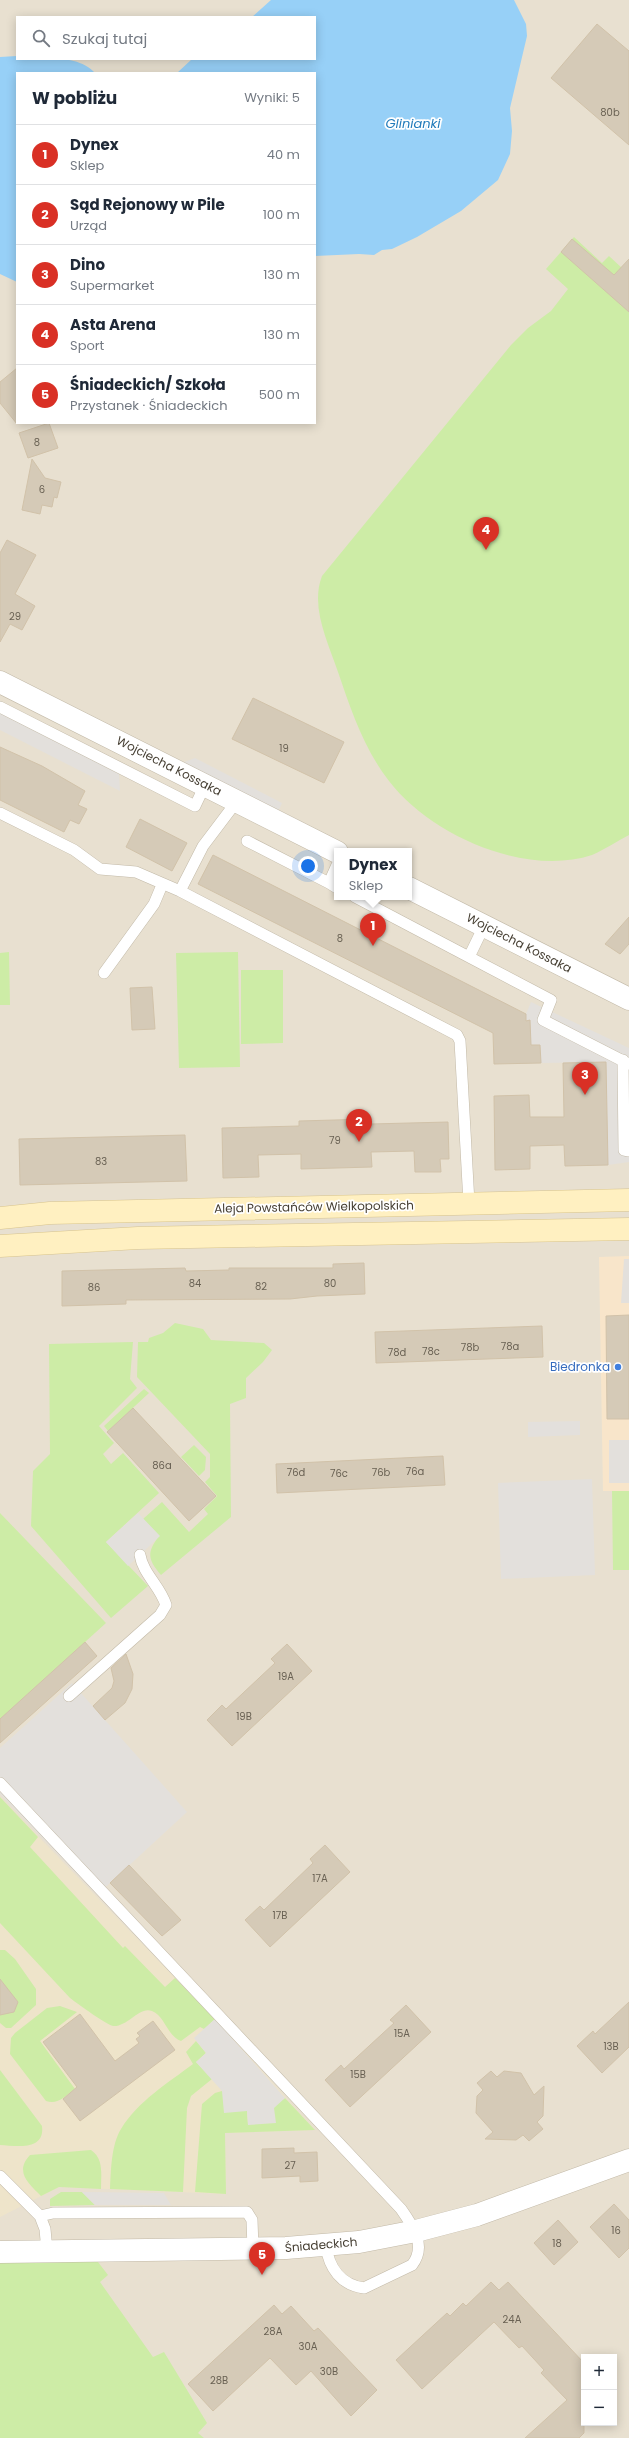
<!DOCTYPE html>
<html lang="pl">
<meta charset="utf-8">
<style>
:root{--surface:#fff;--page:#f2f2f3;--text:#1f2937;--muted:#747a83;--line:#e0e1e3;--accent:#d93025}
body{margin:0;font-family:Poppins,sans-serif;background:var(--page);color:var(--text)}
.controls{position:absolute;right:12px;bottom:12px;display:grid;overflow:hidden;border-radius:0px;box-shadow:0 2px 10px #0003}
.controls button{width:36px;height:36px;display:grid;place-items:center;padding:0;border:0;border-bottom:1px solid var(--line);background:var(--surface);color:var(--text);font:20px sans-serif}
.you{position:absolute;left:308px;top:866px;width:14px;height:14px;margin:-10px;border:3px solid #fff;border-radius:50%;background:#1a73e8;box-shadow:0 0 0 6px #1a73e833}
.badge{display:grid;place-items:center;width:26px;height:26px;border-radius:50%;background:var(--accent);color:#fff;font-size:13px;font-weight:700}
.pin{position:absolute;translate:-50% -33px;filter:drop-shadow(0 1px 2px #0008)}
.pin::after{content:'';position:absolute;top:21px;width:14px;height:12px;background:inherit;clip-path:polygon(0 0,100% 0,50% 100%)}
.popup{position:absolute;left:334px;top:848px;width:78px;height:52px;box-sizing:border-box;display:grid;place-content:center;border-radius:0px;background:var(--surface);filter:drop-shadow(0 1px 3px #0005);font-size:13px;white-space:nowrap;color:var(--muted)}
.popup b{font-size:15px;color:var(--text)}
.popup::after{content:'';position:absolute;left:50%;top:100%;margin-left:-8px;border:8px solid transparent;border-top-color:var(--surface)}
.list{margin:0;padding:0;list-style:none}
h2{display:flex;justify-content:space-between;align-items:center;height:52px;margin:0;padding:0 16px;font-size:17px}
h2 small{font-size:13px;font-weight:400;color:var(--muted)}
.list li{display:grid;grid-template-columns:26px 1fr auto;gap:12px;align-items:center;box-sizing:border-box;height:60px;padding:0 16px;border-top:1px solid var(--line)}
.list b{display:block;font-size:15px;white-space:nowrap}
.list p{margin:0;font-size:13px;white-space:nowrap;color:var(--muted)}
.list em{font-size:13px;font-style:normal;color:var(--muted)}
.icon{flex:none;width:22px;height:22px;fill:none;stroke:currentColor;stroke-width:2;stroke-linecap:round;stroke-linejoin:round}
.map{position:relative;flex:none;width:629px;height:2438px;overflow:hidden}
.search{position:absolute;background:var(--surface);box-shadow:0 2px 10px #0003;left:16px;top:16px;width:300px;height:44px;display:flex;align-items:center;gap:10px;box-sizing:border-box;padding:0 14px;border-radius:0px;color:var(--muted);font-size:15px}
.panel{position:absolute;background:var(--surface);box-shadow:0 2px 10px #0003;left:16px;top:72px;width:300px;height:352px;border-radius:0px}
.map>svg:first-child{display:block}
</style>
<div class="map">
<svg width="629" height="2438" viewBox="0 0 629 2438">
<rect width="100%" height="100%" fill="#f3eee2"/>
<!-- residential -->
<path fill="#e8e0d0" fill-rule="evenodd" d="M0,0H629V2438H0ZM17,17H315V59H17ZM17,73H315V423H17ZM337,851H409V897H337ZM584,2357H614V2423H584Z"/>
<!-- commercial -->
<path fill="#f8e5ca" d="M629,1256V1491H603L599,1257Z"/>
<!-- education -->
<path fill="#eee4ca" d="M0,1797L215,2019L315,2130L225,2133L226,2194L59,2187L0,2217Z"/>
<!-- green -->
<path fill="#cdeca6" d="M574,237L602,263L609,256L622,268L629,261V835C617,841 604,850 592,855C525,877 430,835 389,781C364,749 351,710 338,672C328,642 310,607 322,576L511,345L528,328L551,311L568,289L546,269Z
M9,952L10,1005H0V953Z
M238,952L240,1067L179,1068L176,953Z
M241,970H283V1043L241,1044Z
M175,1323L203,1329L211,1340L264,1343L272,1350L263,1362L246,1378V1398L230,1404L231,1517L161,1575C147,1559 147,1552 159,1536L143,1519L162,1502L189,1532L208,1514L204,1509L217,1496L205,1482L210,1477V1454L137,1377L138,1342H148L149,1338L163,1333Z
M133,1342L130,1379L137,1388L99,1426L114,1443L103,1454L111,1464L123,1453L159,1493L106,1542L148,1586L111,1618L31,1526L33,1471L50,1454L49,1344Z
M144,1389L149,1393L108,1431L104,1426Z
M194,1445L206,1457L205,1470L199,1476L181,1457Z
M612,1491H629V1570H613Z
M0,1513L106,1623L0,1719Z
M0,1797L38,1837L30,1847L123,1948L125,1946L165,1987L175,1978L215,2019L204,2029L200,2027L181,2041C167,2036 165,2016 152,2011C139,2006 128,2027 113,2026C107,2025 78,2004 70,1998L0,1923Z
M0,1950H5L15,1959L36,1989V2005L11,2028H6L0,2023Z
M60,2006L77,2012L40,2041L75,2089C65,2096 58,2105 46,2101L10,2054L11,2038L15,2033L47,2008Z
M196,2041L206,2053L196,2062L212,2079L191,2096L187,2108L183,2192L110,2189C111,2171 111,2145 121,2129C138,2101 168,2083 193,2064L186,2052Z
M0,2070L42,2126C45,2151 17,2146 0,2145Z
M222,2091L247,2111L248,2125L285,2098L315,2130L225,2133L226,2194L195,2192L202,2104L215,2093Z
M91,2150C104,2159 101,2174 101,2189L59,2187L41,2196C29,2184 14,2172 30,2155Z
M61,2192H82L95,2205L50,2206V2199Z
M0,2262H98L108,2275L100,2282L153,2357L164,2352L207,2423L198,2433L204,2438H0Z"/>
<!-- parking -->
<path fill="#e3e0dc" d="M0,712L119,773L120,791L0,730Z
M195,758L282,803L277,814L179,764Z
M531,1002L629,1048V1162L608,1165L606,1062L541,1063L540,1045H526L530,1026L526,1021V1014Z
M624,1259H629V1303H621Z
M580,1421V1435L528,1437V1422Z
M609,1440H629V1483H609Z
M592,1479L595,1575L501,1579L498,1483Z
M138,1513L160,1536L128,1566L106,1542Z
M72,1683L187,1812L97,1895L0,1794V1748Z
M215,2019L285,2098L274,2108L276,2123L248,2125L247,2111L224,2113L222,2091L196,2062L206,2053L194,2038Z
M82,2192L164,2193L171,2205H95Z"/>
<!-- water -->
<path fill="#97d0f7" d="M271,0H514L526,24L527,36L510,108L512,131L510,154L498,180L461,211L417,237L392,249L382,250L374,255L359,254L315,256V73H177L192,59H315V17H252Z
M17,56V59C41,59 77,53 95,73H17V282L0,274V57Z"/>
<!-- building -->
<path fill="#d5cab7" stroke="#d1c2a9" d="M597,24L629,51V145L551,78Z
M572,239L614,275L629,259V312L561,252Z
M17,368V424L0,403V382Z
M49,423L58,448L28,458L19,433Z
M32,459L45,478L61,482L57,498L54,497L52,507L42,505L40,514L22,510Z
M7,540L36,555L15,594L35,606L22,630L10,624L0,642V553Z
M253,698L344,742L324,783L232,739Z
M0,747L42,766L85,791L78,805L87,809L79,824L70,820L64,832L0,800Z
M140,819L187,843L172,871L126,847Z
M213,855L526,1014V1021L530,1020L531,1045H540L541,1063L494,1064L493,1033L198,884Z
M629,917V944L620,954L605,944Z
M152,987L155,1029L132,1030L130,988Z
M606,1062L608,1165L565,1166L564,1145L530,1146V1169L495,1170L494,1096L529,1095L530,1117H564L563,1063Z
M370,1119L371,1124L448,1122L449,1159H440L441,1172H415L414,1151L371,1152L372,1167L301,1169V1154L258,1155L259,1177L223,1178L222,1128L299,1126V1121Z
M185,1135L187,1181L20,1185L19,1139Z
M364,1263L365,1294L317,1296L290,1299L126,1300V1304L62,1306V1271L185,1268L186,1271L229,1270V1268H333V1264Z
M629,1315V1419H607L606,1316Z
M542,1326L543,1357L376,1363L375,1332Z
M133,1408L216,1496L189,1521L107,1432Z
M443,1456L445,1485L277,1493L276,1464Z
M85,1642L97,1656L0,1743V1719Z
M287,1644L312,1671L232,1746L207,1720L222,1705L226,1709L275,1663L271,1659Z
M126,1654L133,1674L132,1689L125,1703L105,1720L93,1706L112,1688L114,1681L111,1668Z
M325,1845L350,1872L270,1947L245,1920L260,1906L264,1910L313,1863L310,1859Z
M129,1865L181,1920L162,1936L110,1883Z
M0,1979L18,2002L14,2012L0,2015Z
M629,2002V2047L602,2073L577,2046L593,2031L595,2034Z
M406,2005L431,2032L350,2107L325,2080L341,2065L344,2069L394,2023L390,2020Z
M80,2014L115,2061L139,2043L136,2039L140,2036L137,2033L153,2021L175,2050L80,2121L63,2099L77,2087L43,2042Z
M491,2071L497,2077L504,2071L521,2073L534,2095L544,2086L543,2116L537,2122L543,2129L529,2141L523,2135L516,2140L485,2139L493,2132L476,2113L477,2096L483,2090L477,2083Z
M294,2148V2153L317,2152L318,2181L300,2182V2176L262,2178V2149Z
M614,2204L629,2220V2248L619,2258L590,2227Z
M558,2220L578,2242L554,2265L534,2243Z
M491,2282L499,2290L508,2282L584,2363V2433L579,2438H525L567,2400L541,2373L544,2370L522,2346L519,2348L494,2322L422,2389L396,2360L447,2313L450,2316L463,2303L466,2306Z
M274,2305L282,2314L291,2306L314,2331L318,2328L377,2390L351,2416L311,2371L296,2385L270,2358L213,2411L188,2384Z"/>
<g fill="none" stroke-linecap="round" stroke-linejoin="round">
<defs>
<path id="service" d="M0,707L195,806L205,785
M0,813L74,850L100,869L136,872L180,891L457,1035L460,1041L469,1203
M247,841L329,883
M337,865L329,883L337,888
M180,891L203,846L237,801
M355,897L469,957
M484,926L469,957L551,1000L543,1020L629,1064
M104,973L154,904L162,885
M623,1060L624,1150L629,1151
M69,1696L160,1615L166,1605C160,1586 143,1574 140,1555
M0,1783L401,2209C413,2226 427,2246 412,2265L364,2288C341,2285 329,2268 326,2246
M0,2176L40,2216L45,2229L47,2251
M40,2216L53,2213L247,2212L252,2220L253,2249"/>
<path id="minor" d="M0,682L337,852
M409,888L629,999
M0,2252L286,2248L359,2242L416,2231L477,2215L629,2160"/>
<path id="secondary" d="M0,1218L50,1213L629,1200
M0,1246L138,1238L629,1229"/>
</defs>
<!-- service casing -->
<use href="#service" stroke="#c2b9a7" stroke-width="12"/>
<!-- minor casing -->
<use href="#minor" stroke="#c2b9a7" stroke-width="23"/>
<!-- secondary casing -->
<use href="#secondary" stroke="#d8c48d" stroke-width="23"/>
<!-- service -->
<use href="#service" stroke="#fff" stroke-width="11"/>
<!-- minor -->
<use href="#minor" stroke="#fff" stroke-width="22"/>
<!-- secondary -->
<use href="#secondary" stroke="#fff0c1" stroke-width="22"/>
</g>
<!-- markers -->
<circle fill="#3f7fe0" stroke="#fff" stroke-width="1.5" cx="618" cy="1367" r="4"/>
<g text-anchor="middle" stroke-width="3.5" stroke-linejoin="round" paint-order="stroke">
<!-- number labels -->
<g font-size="10" fill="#696153">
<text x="610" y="116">80b</text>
<text x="37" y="446">8</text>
<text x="42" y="493">6</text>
<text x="15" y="620">29</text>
<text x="284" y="752">19</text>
<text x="340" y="942">8</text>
<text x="335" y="1144">79</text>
<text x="101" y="1165">83</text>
<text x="195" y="1287">84</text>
<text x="330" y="1287">80</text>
<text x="261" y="1290">82</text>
<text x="94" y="1291">86</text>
<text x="510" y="1350">78a</text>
<text x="470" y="1351">78b</text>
<text x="431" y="1355">78c</text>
<text x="397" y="1356">78d</text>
<text x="162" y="1469">86a</text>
<text x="415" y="1475">76a</text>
<text x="296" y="1476">76d</text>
<text x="381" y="1476">76b</text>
<text x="339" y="1477">76c</text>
<text x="286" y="1680">19A</text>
<text x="244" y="1720">19B</text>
<text x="320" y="1882">17A</text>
<text x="280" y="1919">17B</text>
<text x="402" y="2037">15A</text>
<text x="611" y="2050">13B</text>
<text x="358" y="2078">15B</text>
<text x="290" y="2169">27</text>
<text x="616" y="2234">16</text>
<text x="557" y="2247">18</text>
<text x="512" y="2323">24A</text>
<text x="273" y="2335">28A</text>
<text x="308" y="2350">30A</text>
<text x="329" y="2375">30B</text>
<text x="219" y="2384">28B</text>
</g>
<!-- street labels -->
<g font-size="12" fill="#453e32" stroke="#fff">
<text transform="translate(169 766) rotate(27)" y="4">Wojciecha Kossaka</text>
<text transform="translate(519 943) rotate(27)" y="4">Wojciecha Kossaka</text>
<text transform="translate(314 1207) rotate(-1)" y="4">Aleja Powstańców Wielkopolskich</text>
<text transform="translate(321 2245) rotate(-5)" y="4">Śniadeckich</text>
</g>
<!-- shop labels -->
<g font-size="12" fill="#366cbe" stroke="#fff" text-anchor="end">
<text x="610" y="1371">Biedronka</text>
</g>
<!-- water labels -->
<g font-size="13" font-style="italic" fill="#217bbb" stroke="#fff">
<text x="413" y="128">Glinianki</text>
</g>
</g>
</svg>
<div class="controls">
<button>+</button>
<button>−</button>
</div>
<div class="you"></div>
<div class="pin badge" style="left:373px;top:946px">1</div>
<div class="popup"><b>Dynex</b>Sklep</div>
<div class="pin badge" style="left:359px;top:1142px">2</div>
<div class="pin badge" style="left:585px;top:1095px">3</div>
<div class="pin badge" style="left:486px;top:550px">4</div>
<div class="pin badge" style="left:262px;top:2275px">5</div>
<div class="search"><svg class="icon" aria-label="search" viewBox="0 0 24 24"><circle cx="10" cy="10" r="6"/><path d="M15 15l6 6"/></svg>Szukaj tutaj</div>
<section class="panel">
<h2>W pobliżu<small>Wyniki: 5</small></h2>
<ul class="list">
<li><span class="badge">1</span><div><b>Dynex</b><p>Sklep</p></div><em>40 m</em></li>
<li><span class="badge">2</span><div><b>Sąd Rejonowy w Pile</b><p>Urząd</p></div><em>100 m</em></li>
<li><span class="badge">3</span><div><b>Dino</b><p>Supermarket</p></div><em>130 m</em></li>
<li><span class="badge">4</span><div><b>Asta Arena</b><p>Sport</p></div><em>130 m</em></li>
<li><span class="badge">5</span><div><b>Śniadeckich/ Szkoła</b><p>Przystanek · Śniadeckich</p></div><em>500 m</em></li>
</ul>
</section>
</div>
